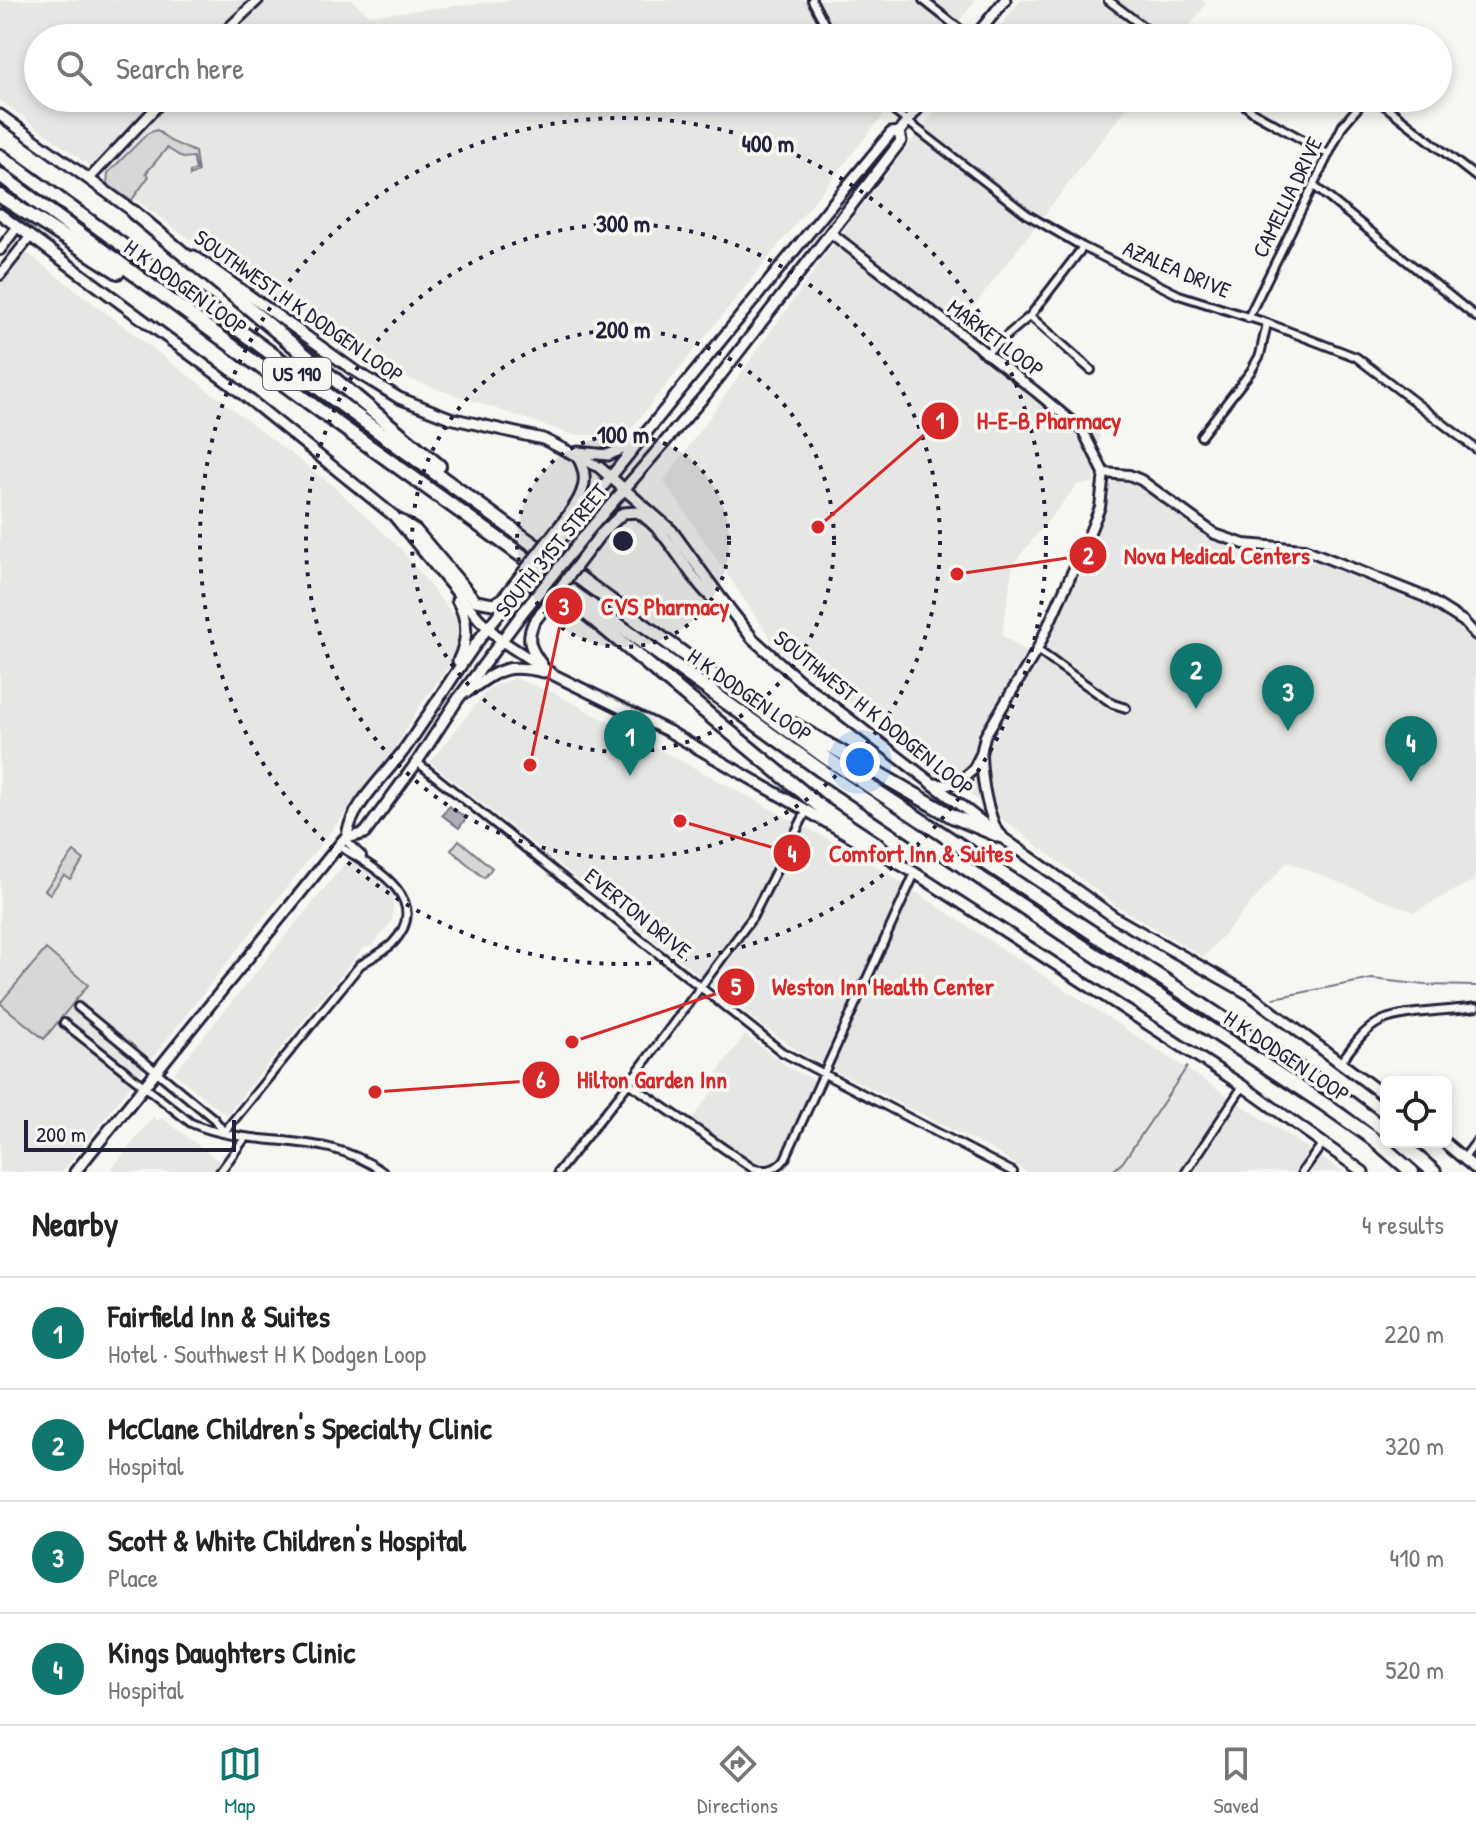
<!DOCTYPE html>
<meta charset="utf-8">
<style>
:root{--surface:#fff;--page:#f6f6f6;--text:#222;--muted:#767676;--line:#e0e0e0;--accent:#0f766e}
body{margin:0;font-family:"Patrick Hand",sans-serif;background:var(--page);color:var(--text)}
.controls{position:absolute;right:24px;bottom:24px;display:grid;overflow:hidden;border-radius:12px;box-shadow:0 4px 12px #0003}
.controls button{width:72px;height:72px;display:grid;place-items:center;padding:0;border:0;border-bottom:2px solid var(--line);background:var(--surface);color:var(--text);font:40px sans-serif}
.scale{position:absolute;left:24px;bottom:20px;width:212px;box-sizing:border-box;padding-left:8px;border:4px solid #22223b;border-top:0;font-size:22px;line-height:28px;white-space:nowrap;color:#22223b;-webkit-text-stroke:6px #f6f6f2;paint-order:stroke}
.you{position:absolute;left:860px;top:762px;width:28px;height:28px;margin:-20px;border:6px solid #fff;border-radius:50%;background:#1a73e8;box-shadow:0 0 0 12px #1a73e833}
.badge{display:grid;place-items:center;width:52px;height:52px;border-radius:50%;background:var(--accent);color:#fff;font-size:26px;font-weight:700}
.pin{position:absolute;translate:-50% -66px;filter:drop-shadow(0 2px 4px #0008)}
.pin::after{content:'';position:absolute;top:42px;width:28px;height:24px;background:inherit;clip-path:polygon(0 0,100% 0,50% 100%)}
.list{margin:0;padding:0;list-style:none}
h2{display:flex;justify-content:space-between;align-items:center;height:104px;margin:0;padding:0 32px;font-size:34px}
h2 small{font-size:26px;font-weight:400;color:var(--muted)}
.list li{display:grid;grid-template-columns:52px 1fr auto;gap:24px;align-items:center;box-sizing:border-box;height:112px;padding:0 32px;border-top:2px solid var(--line)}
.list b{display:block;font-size:30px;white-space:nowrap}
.list p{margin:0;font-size:26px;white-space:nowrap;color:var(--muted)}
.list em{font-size:26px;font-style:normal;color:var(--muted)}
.icon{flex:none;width:44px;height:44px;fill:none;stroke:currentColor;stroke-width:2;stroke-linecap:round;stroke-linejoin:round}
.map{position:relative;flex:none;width:1476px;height:1172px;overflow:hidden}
.search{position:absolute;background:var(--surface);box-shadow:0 4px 12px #0003;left:24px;right:24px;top:24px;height:88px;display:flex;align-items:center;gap:20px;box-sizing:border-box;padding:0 28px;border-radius:44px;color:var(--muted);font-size:30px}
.sheet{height:552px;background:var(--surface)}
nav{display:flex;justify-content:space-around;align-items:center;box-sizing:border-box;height:112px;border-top:2px solid var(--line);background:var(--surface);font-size:22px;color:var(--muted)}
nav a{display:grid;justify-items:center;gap:4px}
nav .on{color:var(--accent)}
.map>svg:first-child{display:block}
</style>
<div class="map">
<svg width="1476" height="1172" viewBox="0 0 1476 1172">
<rect width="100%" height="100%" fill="#f6f6f2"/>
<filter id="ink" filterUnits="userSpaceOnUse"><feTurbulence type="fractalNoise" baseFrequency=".0125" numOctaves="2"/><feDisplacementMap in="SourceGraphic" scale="16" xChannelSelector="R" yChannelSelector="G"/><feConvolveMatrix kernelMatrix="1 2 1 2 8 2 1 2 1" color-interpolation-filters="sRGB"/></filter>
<g filter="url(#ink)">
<!-- built -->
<path fill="#e6e6e4" d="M0,0H351L370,15L514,0H976L946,38H38V98H897L626,435H573L394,374L214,257L0,100Z
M1021,0H1202L1206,4L1180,38H991Z
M945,98H1134L961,323L1100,435L1093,483L1078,484L1013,564L1002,635L1038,659L1102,521L1108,486L1117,478L1152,493L1198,529L1224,545L1248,550L1293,553L1317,559L1426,604L1449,617L1476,644V879L1414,912L1287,862L1204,957L1117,906L777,648L664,481L842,232Z
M23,250L331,484L401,549L457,620L459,645L449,666L419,707L389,758L62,1172H0V280Z
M515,678L554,693L867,860L1344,1172H1026L1000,1154L801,1053L755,1020L430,762L489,688Z
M350,857L394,893L392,921L373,945L362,949L226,1115L174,1073Z
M745,1035L791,1069L814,1080L781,1154L771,1164L764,1165L752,1162L692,1119L722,1078L717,1072Z
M153,1117L158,1121L161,1117L221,1163L213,1172H109Z"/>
<!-- green -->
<path fill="#d7d7d7" stroke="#7c7c89" stroke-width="2" d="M157,130L170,141L195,152L198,172L190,176V172L196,170L193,157L183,158L167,148L146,173L149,176L131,201L107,184L108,173L148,133Z
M459,840L492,868L484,878L451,850Z
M74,852L84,860L70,879L64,875L50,894L45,890Z
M46,949L88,985L44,1039L0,1003Z"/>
<!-- water -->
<path fill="#adadb3" stroke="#757583" stroke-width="2" d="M449,806L466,818L459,828L442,815Z"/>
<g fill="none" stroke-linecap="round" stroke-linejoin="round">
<!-- stream -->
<path stroke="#757583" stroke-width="2" d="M1274,998L1372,979L1425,985L1476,986
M1112,1172L1123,1162L1187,1067"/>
<defs>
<path id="minor" d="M812,0L832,38
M923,0L971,38
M1108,0L1158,38
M877,98L1028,215L1083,247L1179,295L1267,323L1356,357L1476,449
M1236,98L1253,112L1328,154
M1375,98L1476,177
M1314,186L1476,317
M1030,316L1091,370
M1248,318L1343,125L1366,98
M985,354L1030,316L1083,247
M1201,436L1251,371L1260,355L1267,323
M1037,650L1113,704L1126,708
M417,762L782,1052L1013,1172
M344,839L362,856
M78,1007L214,1119L224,1132
M64,1023L191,1123C256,1151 322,1128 383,1172
M1341,1062C1352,1047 1363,1030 1381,1021C1402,1011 1451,1011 1476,1007
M629,1083L752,1168C765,1172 776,1171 785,1159L915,873
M224,1132L360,965C371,958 383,952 392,944C435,899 372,866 339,846
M1464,1158L1476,1142
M220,1172L245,1138
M558,1172L629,1083L752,918L806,812
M1186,1172L1243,1086
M1302,1172L1323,1143"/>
<path id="tertiary" d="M218,38L258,0
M89,179L165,98
M831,233L1035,391L1083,431L1104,473L1100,507L1086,542L1037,650L985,736L981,754L973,770L961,780L948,785L930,783
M0,250L17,227
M0,275L30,237
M1104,473L1129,475L1141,480L1215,534L1244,544L1304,549L1425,597L1463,621L1476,635
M981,755C982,783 986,809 999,835"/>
<path id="secondary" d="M974,38L1005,0
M0,115L137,214
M0,214L230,384L394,516L479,619L502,641L554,675L668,731L915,873L1243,1086L1363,1172
M194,256L352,369L399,398L450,418L543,439L599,467L672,531L720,597L753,639L800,681L1000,836L1117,919L1249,994L1386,1097
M578,452L608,455L636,443
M569,514C583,495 591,478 577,456
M400,520L416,530L476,601L493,604L503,598
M576,520C680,390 785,261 891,133L899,132L926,98
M590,529L707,393L901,141L899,132
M600,535L623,513L637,512C674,534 688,583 723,607
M457,600C469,621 468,640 458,661
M534,622C525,640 531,650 542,665
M467,692C499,670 504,663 544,672
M347,837C349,808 386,775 404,750C439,701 468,649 508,603
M1444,1142L1476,1169
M75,1172L344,839L365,833L417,762L458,699L523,612"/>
<path id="motorway" d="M0,156L825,757L1333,1091L1386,1131
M0,175L330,418L819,769L1062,933L1324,1104L1375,1140L1412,1172
M0,196L118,272
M133,212L439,466
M569,599L823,809L876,844L895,861
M794,725L952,816L1000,836
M1400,1142L1434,1172"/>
</defs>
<!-- minor casing -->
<use href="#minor" stroke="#22223b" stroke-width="12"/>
<!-- tertiary casing -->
<use href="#tertiary" stroke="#22223b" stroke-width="14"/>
<!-- secondary casing -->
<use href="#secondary" stroke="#22223b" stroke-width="15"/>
<!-- motorway casing -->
<use href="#motorway" stroke="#22223b" stroke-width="18"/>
<!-- minor -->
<use href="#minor" stroke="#f6f6f2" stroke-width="6"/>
<!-- tertiary -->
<use href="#tertiary" stroke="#f6f6f2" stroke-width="8"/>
<!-- secondary -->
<use href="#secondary" stroke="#f6f6f2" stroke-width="9"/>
<!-- motorway -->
<use href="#motorway" stroke="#f6f6f2" stroke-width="12"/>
<defs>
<path id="secondary-bridge" d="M503,598L569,514
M508,603L576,520
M523,612L590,529
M534,622L600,535"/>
</defs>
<!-- secondary-bridge casing -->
<use href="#secondary-bridge" stroke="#22223b" stroke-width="15" stroke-linecap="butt"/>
<!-- secondary-bridge -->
<use href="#secondary-bridge" stroke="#f6f6f2" stroke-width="9"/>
</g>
</g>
<!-- distance rings -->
<circle cx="623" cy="541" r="106" fill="#22223b" fill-opacity=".12"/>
<g fill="none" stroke="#22223b" stroke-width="4" stroke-dasharray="4 8">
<circle cx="623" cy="541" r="106"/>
<circle cx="623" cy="541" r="211"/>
<circle cx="623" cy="541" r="317"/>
<circle cx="623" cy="541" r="423"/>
</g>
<g text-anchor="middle" stroke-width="7" stroke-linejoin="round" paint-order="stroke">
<!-- shield labels -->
<rect fill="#f6f6f2" stroke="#626272" stroke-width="2" x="263" y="358" width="68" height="32" rx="6"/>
<g font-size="20" font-weight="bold" fill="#22223b">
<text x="297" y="381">US 190</text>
</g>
<!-- street labels -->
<g font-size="22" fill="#22223b" stroke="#f6f6f2">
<text transform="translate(1287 197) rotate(-64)" y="8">CAMELLIA DRIVE</text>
<text transform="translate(1177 269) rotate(23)" y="8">AZALEA DRIVE</text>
<text transform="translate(186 287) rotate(36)" y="8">H K DODGEN LOOP</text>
<text transform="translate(299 306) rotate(35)" y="8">SOUTHWEST H K DODGEN LOOP</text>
<text transform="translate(996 338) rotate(37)" y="8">MARKET LOOP</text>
<text transform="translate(551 550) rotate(-51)" y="8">SOUTH 31ST STREET</text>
<text transform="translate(750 695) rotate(35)" y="8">H K DODGEN LOOP</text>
<text transform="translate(874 713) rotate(39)" y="8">SOUTHWEST H K DODGEN LOOP</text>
<text transform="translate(638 913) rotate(39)" y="8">EVERTON DRIVE</text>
<text transform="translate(1287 1056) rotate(34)" y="8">H K DODGEN LOOP</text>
</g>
</g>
<circle cx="623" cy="541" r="12" fill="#22223b" stroke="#f6f6f2" stroke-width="4"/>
<g font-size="24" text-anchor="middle" font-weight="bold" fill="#22223b" stroke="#f6f6f2" stroke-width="7" stroke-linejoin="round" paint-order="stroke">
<text x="768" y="152">400 m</text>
<text x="623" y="232">300 m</text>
<text x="623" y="338">200 m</text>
<text x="623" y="443">100 m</text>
</g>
<!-- callouts -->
<path fill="none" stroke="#d62828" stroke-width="3" d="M818 527L940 421M957 574L1088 555M530 765L564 606M680 821L792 853M572 1042L736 987M375 1092L541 1080"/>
<g fill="#d62828" stroke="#f6f6f2" stroke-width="3">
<circle cx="818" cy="527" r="8"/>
<circle cx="957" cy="574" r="8"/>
<circle cx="530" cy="765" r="8"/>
<circle cx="680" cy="821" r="8"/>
<circle cx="572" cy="1042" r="8"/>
<circle cx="375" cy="1092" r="8"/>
<circle cx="940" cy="421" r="20"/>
<circle cx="1088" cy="555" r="20"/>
<circle cx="564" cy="606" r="20"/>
<circle cx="792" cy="853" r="20"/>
<circle cx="736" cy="987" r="20"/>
<circle cx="541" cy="1080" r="20"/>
</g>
<g font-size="24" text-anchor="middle" font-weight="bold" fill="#fff">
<text x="940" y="429">1</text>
<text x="1088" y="564">2</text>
<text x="564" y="615">3</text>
<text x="792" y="862">4</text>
<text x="736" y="995">5</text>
<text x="541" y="1088">6</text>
</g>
<g font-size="24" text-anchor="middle" font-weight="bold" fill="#d62828" stroke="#f6f6f2" stroke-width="7" stroke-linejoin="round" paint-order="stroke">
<text x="1049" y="429">H-E-B Pharmacy</text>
<text x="1217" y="564">Nova Medical Centers</text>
<text x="665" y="615">CVS Pharmacy</text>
<text x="921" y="862">Comfort Inn &amp; Suites</text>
<text x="883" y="995">Weston Inn Health Center</text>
<text x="652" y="1088">Hilton Garden Inn</text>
</g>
</svg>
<div class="controls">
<button><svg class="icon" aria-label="locate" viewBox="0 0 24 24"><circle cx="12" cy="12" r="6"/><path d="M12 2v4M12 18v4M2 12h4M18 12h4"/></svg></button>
</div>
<div class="scale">200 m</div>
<div class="you"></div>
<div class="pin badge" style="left:630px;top:776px">1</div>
<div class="pin badge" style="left:1196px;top:709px">2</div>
<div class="pin badge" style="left:1288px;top:731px">3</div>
<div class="pin badge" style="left:1411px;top:782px">4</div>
<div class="search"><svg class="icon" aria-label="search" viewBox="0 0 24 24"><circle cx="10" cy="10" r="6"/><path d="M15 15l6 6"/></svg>Search here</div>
</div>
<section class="sheet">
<h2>Nearby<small>4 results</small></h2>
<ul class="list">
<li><span class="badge">1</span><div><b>Fairfield Inn &amp; Suites</b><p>Hotel · Southwest H K Dodgen Loop</p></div><em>220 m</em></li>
<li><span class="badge">2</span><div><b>McClane Children's Specialty Clinic</b><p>Hospital</p></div><em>320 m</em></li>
<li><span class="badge">3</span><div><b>Scott &amp; White Children's Hospital</b><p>Place</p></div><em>410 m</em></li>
<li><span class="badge">4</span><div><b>Kings Daughters Clinic</b><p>Hospital</p></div><em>520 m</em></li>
</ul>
</section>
<nav>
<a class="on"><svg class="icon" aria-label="map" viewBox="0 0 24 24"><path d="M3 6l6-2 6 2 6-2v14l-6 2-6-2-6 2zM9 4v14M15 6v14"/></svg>Map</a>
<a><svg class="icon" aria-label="directions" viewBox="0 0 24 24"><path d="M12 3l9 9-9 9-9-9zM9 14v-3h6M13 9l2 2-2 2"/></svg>Directions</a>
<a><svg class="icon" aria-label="saved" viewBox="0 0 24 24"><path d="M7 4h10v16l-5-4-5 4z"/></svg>Saved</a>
</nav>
